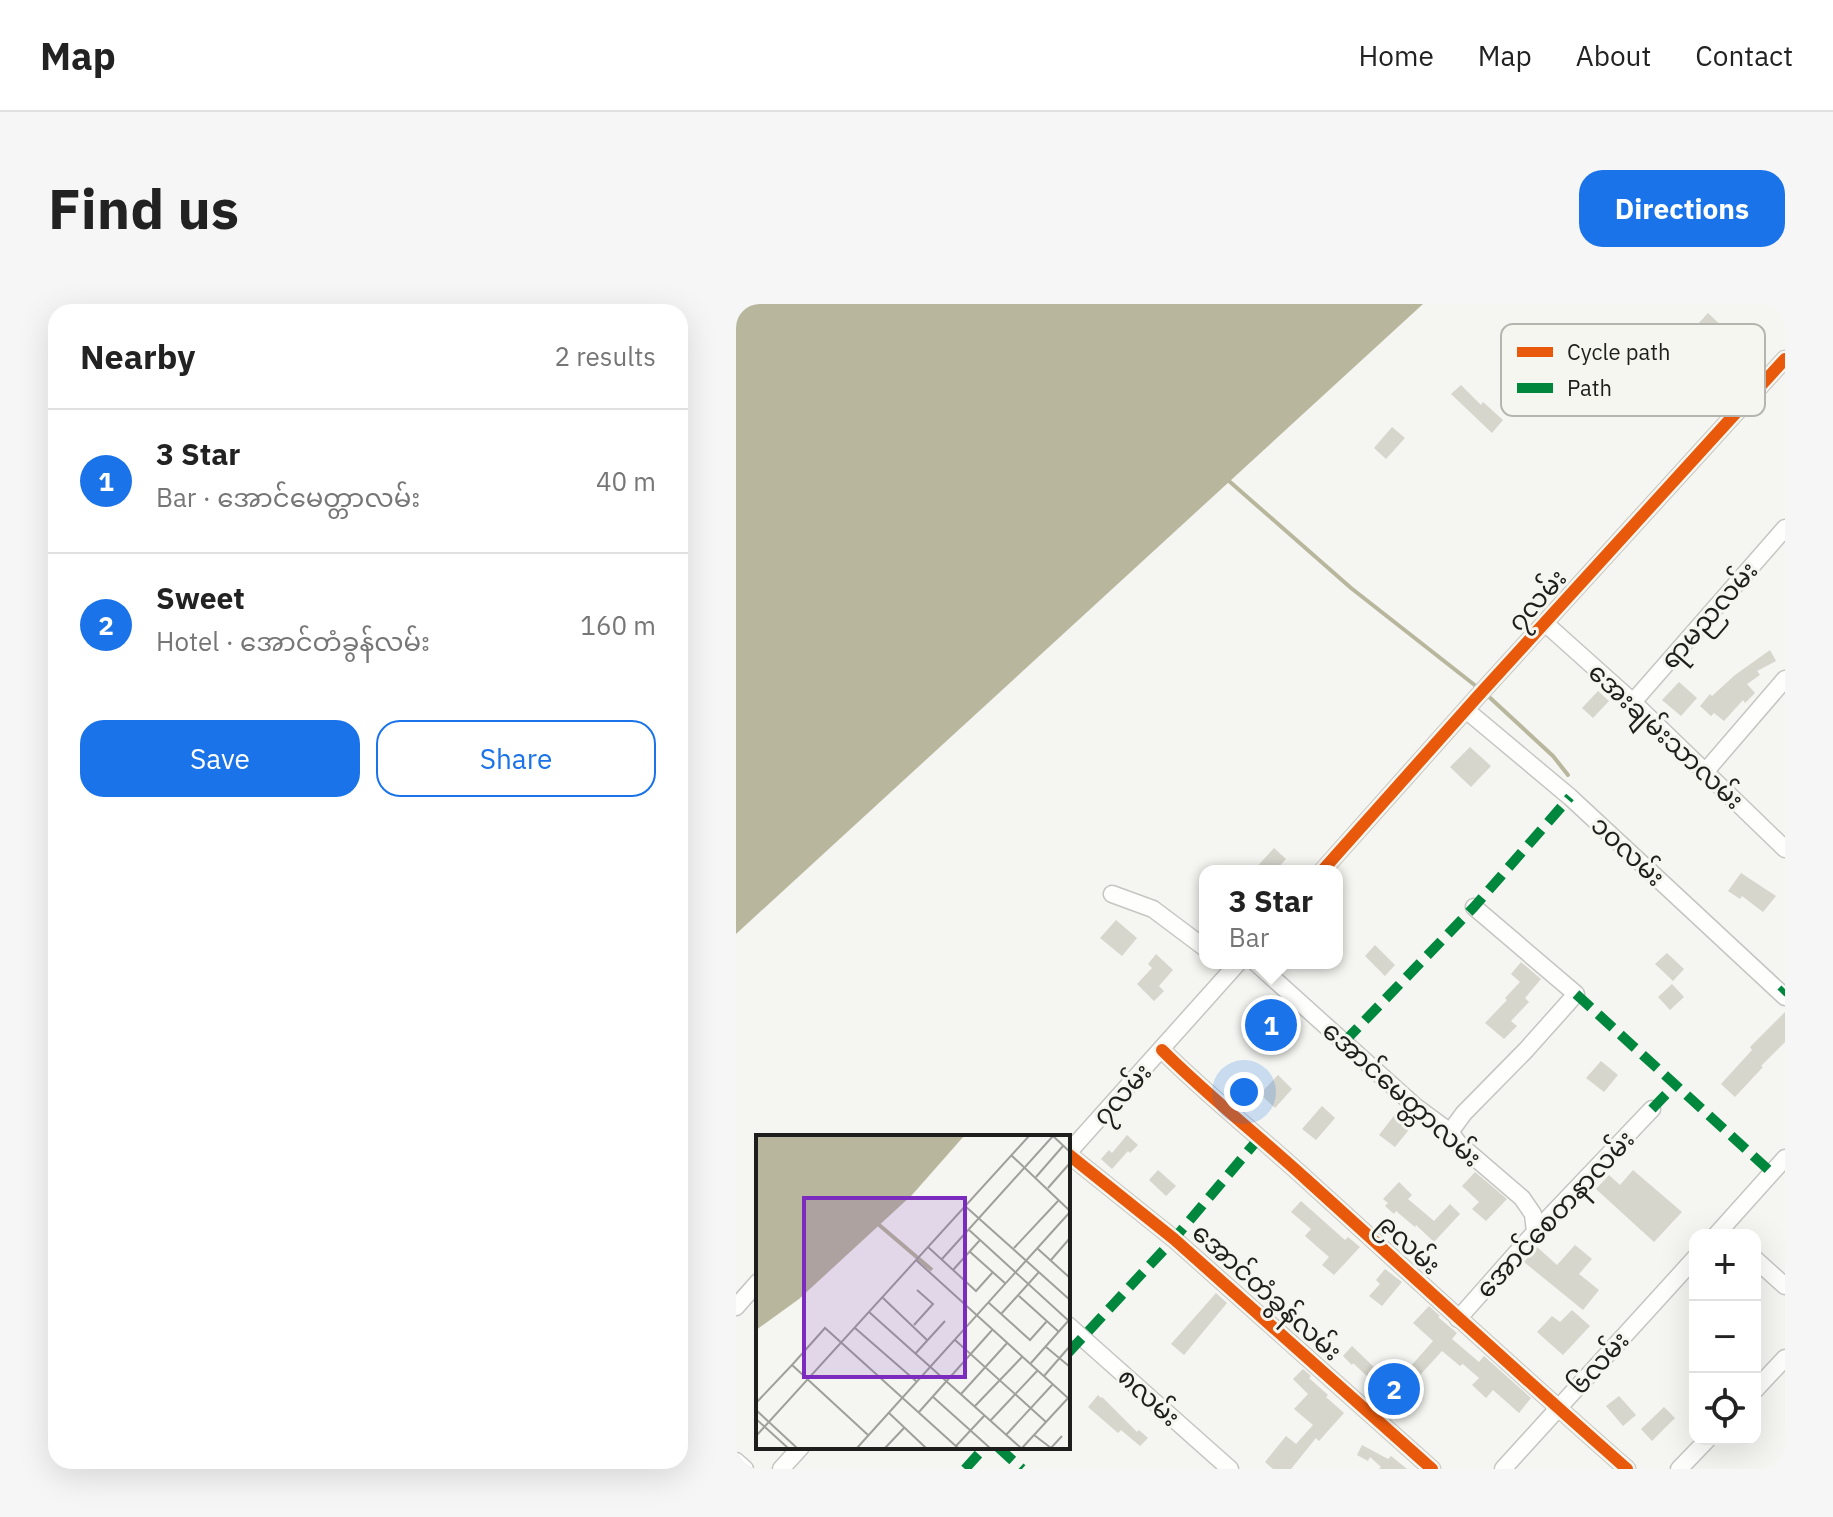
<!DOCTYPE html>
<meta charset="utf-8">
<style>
:root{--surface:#fff;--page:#f6f6f6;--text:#222;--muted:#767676;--line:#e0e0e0;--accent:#1a73e8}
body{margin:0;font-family:"IBM Plex Sans","Noto Sans Myanmar",sans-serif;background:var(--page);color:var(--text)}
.controls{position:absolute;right:24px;bottom:24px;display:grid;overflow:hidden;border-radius:16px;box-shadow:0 8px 32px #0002}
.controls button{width:72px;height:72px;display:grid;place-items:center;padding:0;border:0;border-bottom:2px solid var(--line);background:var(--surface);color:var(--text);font:40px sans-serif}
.you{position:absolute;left:508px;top:788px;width:28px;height:28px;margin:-20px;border:6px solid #fff;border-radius:50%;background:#1a73e8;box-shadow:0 0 0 12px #1a73e833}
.badge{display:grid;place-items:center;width:52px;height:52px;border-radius:50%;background:var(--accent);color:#fff;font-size:26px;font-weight:700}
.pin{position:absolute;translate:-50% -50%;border:4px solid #fff;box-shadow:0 2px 8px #0006}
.popup{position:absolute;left:463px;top:561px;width:144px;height:104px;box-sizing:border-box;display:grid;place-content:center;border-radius:16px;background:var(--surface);filter:drop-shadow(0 2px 6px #0005);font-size:26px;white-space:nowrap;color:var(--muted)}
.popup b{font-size:30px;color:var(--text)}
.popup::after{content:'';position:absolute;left:50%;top:100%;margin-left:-16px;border:16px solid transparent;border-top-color:var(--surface)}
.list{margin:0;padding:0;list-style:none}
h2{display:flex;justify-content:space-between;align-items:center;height:104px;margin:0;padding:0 32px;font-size:34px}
h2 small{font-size:26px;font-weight:400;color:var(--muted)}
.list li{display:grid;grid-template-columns:52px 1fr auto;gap:24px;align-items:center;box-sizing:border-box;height:144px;padding:0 32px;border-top:2px solid var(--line)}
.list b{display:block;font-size:30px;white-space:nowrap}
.list p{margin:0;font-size:26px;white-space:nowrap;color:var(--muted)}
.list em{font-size:26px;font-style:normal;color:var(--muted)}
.actions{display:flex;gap:16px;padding:24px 32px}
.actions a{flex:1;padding:18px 0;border:2px solid var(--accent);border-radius:24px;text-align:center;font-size:28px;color:var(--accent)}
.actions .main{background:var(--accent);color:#fff}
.icon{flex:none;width:44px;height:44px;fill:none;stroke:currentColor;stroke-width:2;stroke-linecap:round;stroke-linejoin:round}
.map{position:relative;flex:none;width:1049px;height:1165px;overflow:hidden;border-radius:24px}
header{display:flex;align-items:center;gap:48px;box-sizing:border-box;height:112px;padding:0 40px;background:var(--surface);border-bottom:2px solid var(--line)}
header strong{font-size:38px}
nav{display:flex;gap:44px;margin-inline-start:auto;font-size:28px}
.intro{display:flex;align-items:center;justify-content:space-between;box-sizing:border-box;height:192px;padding:0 48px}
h1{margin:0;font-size:56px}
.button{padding:20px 36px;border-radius:24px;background:var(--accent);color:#fff;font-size:28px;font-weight:700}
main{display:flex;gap:48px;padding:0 48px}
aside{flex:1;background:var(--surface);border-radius:24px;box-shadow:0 8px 32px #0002}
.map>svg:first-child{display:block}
</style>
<header>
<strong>Map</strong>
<nav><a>Home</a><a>Map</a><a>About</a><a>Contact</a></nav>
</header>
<div class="intro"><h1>Find us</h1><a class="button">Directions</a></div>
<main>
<aside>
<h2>Nearby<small>2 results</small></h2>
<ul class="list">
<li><span class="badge">1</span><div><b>3 Star</b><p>Bar · အောင်မေတ္တာလမ်း</p></div><em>40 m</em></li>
<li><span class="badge">2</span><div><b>Sweet</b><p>Hotel · အောင်တံခွန်လမ်း</p></div><em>160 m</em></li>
</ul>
<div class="actions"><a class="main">Save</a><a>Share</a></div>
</aside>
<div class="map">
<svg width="1049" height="1165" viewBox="0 0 1049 1165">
<rect width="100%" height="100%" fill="#f5f5f1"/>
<!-- water -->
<path fill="#b8b79d" d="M0,0H687L0,630Z"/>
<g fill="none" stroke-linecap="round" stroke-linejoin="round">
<!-- stream -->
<path stroke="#b8b79d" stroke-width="4" d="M493,177L615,284L745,386
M751,391L817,452L832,471"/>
</g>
<!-- building -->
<path fill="#d6d6cd" d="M972,9L992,28L980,41L960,22Z
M725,81L745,101L747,98L767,116L756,129L715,90Z
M656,123L669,134L650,155L638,144Z
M1034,346L1040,357L1021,367L1024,371L1011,380L1019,389L1009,399L1007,396L988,417L978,409L975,412L964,402L974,390L976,392L999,371Z
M943,378L961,394L945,412L926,396Z
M862,387L873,397L857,414L846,404Z
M734,443L755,462L735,483L714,463Z
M538,544L550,555L539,567H517Z
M1005,569L1040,592L1027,608L1006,592L1004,595L992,587Z
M380,616L401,634L386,652L364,634Z
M639,641L659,661L649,672L629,652Z
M931,649L948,665L937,677L919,660Z
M420,650L437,666L423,682L428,687L418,697L401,680L416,664L412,660Z
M785,658L805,675L789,694L793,698L775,717L781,722L768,735L749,719L771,696L769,694L784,678L775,670Z
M936,680L948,693L934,706L922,693Z
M1049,708V738L1025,762L1027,763L999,793L985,780L1016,746L1014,743Z
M865,757L882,771L868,788L850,774Z
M542,771L556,785L539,804L524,790Z
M586,802L599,814L580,836L566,825Z
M664,804L680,817L659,843L643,831Z
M391,831L402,841L394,849L392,847L376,865L365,855L373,846L376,849Z
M422,866L440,882L430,892L413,876Z
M897,866L946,908L918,938L860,885L873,871L884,881Z
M739,868L771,895L750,917L736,905L743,898L726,882Z
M663,878L676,891L672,895L698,917L714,900L724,910L698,938L680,921L679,923L660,907L658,910L649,902L652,899L647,895Z
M565,897L609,936L612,933L624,943L598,971L586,961L593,953L569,932L575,925L555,908Z
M839,941L856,955L843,970L863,986L847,1006L788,958L801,943L821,961Z
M649,965L666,978L646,1002L633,992L644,980L640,976Z
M480,989L491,999L448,1051L435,1040Z
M693,1002L704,1012L702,1013L721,1029L716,1035L743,1058L748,1052L795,1094L783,1109L757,1086L750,1094L736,1081L743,1074L727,1060L724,1062L706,1047L675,1081L666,1072L697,1037L677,1019Z
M836,1006L854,1022L827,1051L801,1028L816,1012L824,1018Z
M616,1042L643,1068L635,1076L617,1059L616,1061L607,1052Z
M567,1065L575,1072L573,1074L592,1091L590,1093L608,1109L583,1137L580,1134L555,1165H537L529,1158L550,1132L560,1140L577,1121L558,1105L572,1090L557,1075Z
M362,1091L365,1094L366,1093L401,1128L403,1126L412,1134L404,1142L385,1126L382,1129L352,1103Z
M883,1092L900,1111L887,1122L870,1102Z
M928,1103L939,1114L916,1137L905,1125Z
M626,1141L652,1155L655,1152L671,1165H643L645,1163L634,1153L632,1157L621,1151Z"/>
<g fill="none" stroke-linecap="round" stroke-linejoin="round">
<defs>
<path id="minor" d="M810,320L897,398L1049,545
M897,398L1049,224
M730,406L834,493L1049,693
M969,468L1049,375
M586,567L742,392L1049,55
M376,590L417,605L469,644
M520,659L680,803L714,828L723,840L786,894L797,910L799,928
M426,746C472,792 523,832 571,876C677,972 783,1070 891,1165
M714,828L728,809L790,746L840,690L738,603
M332,849L502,659
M332,850L438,935L696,1165
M980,931L1049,854
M1019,955L1049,982
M0,1003L22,978
M722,1015L799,928L916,805
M332,1021L494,1165
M1019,1086L1049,1054
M0,1157L9,1165
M45,1165L65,1143
M767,1165L959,954
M943,1165L972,1135"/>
</defs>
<!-- minor casing -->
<use href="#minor" stroke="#c5c5c2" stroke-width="19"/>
<!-- minor -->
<use href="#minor" stroke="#fefefd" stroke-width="16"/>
<!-- quiet -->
<path stroke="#00873e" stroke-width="10" stroke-dasharray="20 10" stroke-linecap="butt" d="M1045,689L1049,685
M840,690L1036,869
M608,738L738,603L834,493
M916,805L939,781
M332,1049L438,935L524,833
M262,1143L286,1165
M229,1165L249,1143"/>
<defs>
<path id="cycleway" d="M586,567L742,392L1049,55
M426,746C472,792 523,832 571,876C677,972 783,1070 891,1165
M332,850L438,935L696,1165"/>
</defs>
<!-- cycleway casing -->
<use href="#cycleway" stroke="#f6f6f0" stroke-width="17"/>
<!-- cycleway -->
<use href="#cycleway" stroke="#e8590c" stroke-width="12"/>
</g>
<g text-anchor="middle" stroke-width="6" stroke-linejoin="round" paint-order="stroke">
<!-- street labels -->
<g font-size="26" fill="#1e1e1c" stroke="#f6f6f0">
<text transform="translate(801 296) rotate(-48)" y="9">၇လမ်း</text>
<text transform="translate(973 311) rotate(-49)" y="9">ရာမညလမ်း</text>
<text transform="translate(930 432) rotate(43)" y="9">အေးချမ်းသာလမ်း</text>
<text transform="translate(892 547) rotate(43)" y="9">၁၀လမ်း</text>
<text transform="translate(386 790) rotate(-48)" y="9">၇လမ်း</text>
<text transform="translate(666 790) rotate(42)" y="9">အောင်မေတ္တာလမ်း</text>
<text transform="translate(819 910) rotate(-47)" y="9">အောင်စေတနာလမ်း</text>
<text transform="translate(673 940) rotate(43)" y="9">၉လမ်း</text>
<text transform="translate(531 988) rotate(42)" y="9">အောင်တံခွန်လမ်း</text>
<text transform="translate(863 1059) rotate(-48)" y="9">၆လမ်း</text>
<text transform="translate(413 1093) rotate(42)" y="9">၈လမ်း</text>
</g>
</g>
<!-- overview -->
<g transform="translate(20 831)">
<rect width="314" height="314" fill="#f5f5f1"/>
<path d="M0,1H208L156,60L43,164L0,195Z" fill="#b8b79d"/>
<path fill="none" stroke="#b8b79d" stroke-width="4" d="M0,59L99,1M122,89L176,135"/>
<path fill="none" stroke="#9f9f9c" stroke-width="2" d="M255,20L314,76M280,42L307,11M292,53L314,28M209,71L314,165M212,94L314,187M172,112L220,156L237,137M258,113L302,66M282,114L314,143M213,116L250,149M186,124L297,1L314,17M160,125L312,263M295,125L314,103M197,135L224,105M263,161L303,197M127,163L171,205M233,168L274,205L291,186M113,177L265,313M245,179L283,137M158,190L177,169L161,155M99,193L161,247M199,205L290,287M290,212L314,232M159,219L189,186M275,228L313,185M36,230L69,193L202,313M288,241L314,211M205,259L252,207M176,261L234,313M0,268L36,230L112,300M219,271L267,221M0,275L41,313M163,277L237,194M133,278L170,313M0,284L32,313M234,286L282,235M250,300L297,249M278,300L295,313L306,301M0,301L273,1M200,311L228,281M101,313L314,77M129,313L148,293M266,313L314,261"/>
<path fill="#7b2cbf" fill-opacity="0.15" stroke="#7b2cbf" stroke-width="4" d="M48,63H209V242H48Z"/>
<rect width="314" height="314" fill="none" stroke="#1e1e1c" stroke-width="4"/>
</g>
<!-- legend -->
<rect x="765" y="20" width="264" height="92" rx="12" fill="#f6f6f0" stroke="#b5b5b0" stroke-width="2"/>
<rect x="781" y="43" width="36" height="10" fill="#e8590c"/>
<rect x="781" y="79" width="36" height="10" fill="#00873e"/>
<g font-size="22" fill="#1e1e1c">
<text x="831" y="56">Cycle path</text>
<text x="831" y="92">Path</text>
</g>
</svg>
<div class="controls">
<button>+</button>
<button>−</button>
<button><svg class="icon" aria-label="locate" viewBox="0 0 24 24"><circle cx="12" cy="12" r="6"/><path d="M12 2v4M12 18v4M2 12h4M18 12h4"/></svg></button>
</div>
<div class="you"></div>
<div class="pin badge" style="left:535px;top:721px">1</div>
<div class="popup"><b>3 Star</b>Bar</div>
<div class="pin badge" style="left:658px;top:1085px">2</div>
</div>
</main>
